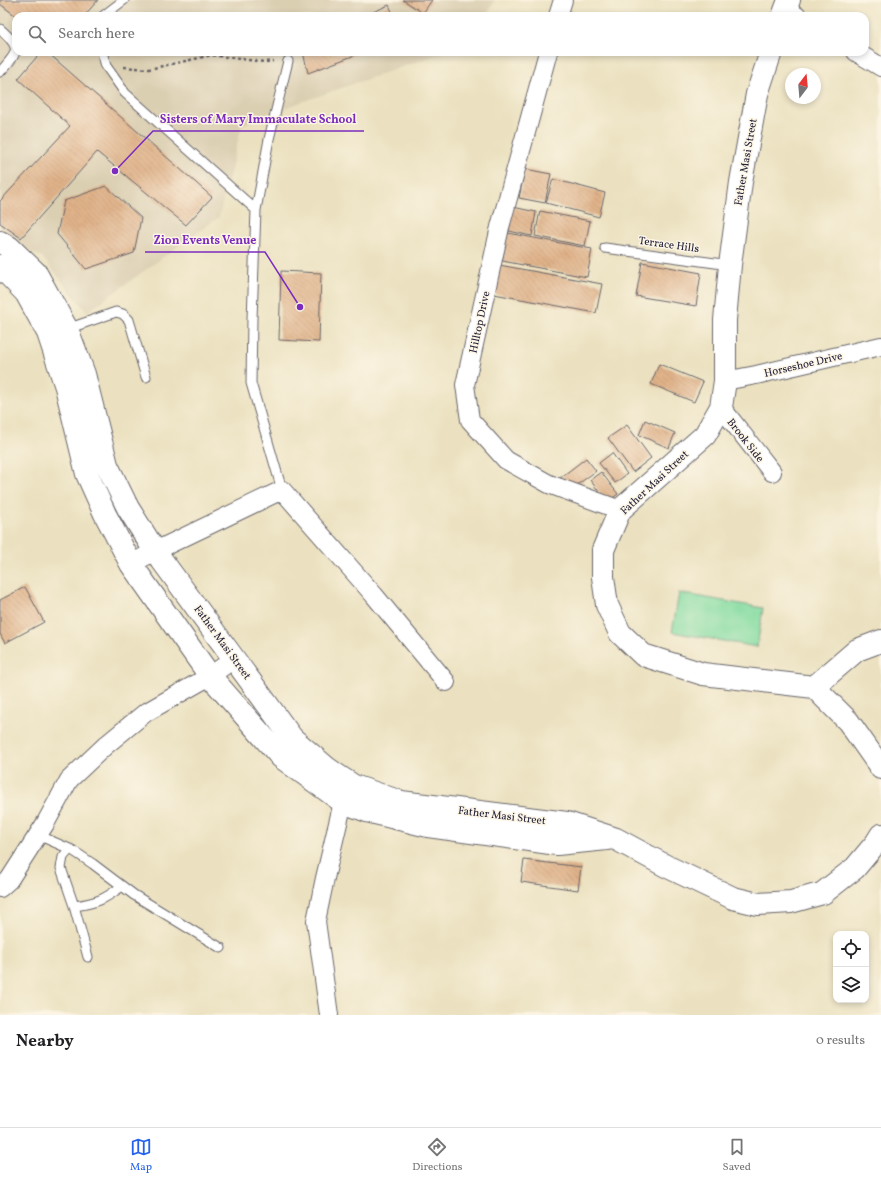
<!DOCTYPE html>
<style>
:root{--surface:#fff;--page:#f2f2f2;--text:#202124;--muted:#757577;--line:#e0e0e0;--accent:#2563eb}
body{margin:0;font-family:Vollkorn,serif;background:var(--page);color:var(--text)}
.controls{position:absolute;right:12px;bottom:12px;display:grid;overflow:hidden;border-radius:8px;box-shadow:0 2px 6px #0003}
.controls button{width:36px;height:36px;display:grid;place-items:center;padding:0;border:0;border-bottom:1px solid var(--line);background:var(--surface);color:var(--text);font:20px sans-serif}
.compass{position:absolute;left:785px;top:68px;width:36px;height:36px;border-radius:50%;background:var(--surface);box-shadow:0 2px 6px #0003;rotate:16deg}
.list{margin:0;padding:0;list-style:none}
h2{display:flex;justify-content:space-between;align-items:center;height:52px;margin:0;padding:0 16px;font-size:17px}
h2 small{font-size:13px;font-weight:400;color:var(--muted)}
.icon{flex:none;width:22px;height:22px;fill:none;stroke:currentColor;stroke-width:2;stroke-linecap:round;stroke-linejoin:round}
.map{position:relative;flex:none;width:881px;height:1015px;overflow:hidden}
.search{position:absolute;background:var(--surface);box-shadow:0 2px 6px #0003;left:12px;right:12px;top:12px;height:44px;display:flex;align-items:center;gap:10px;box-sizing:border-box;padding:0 14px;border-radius:12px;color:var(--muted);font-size:15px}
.sheet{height:112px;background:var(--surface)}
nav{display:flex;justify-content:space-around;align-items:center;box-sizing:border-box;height:56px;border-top:1px solid var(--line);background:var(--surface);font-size:11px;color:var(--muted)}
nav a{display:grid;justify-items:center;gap:2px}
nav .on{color:var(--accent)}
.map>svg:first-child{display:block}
</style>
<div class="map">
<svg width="881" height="1015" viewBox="0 0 881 1015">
<defs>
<pattern id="building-back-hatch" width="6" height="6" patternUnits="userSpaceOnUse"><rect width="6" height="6" fill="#e0b289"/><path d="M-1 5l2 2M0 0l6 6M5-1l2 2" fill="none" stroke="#c09977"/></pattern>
</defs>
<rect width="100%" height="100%" fill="#fcf5e5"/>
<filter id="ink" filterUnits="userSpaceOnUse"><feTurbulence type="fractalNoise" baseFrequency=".025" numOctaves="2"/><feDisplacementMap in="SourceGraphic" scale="8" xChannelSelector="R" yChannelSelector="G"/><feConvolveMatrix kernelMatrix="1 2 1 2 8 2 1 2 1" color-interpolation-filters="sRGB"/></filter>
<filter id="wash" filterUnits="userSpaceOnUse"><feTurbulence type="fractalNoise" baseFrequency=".012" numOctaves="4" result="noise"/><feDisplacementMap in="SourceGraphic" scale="16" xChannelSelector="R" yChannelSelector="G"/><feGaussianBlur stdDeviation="0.9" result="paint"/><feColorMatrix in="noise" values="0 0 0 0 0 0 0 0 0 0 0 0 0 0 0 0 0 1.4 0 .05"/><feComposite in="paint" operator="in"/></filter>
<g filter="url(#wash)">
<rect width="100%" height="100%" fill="#ebe1c0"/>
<!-- built -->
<path fill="#dbcfb2" d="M0,0H495L486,16H16V52H445L270,113L242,125L219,217L87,312L42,257L0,238Z"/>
<!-- grass -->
<path fill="#82dba0" stroke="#527e6e" d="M679,593L763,608L757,647L672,632Z"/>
<g id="blocks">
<!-- building -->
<path fill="url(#building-back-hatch)" d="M0,0H98L84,16H16L0,4Z
M403,0H432L423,13Z
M389,5L394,16H364Z
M41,52H47L212,197L186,225L97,152L21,238L0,223V201L70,126L18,79Z
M303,52H363L308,73Z
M525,169L551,174L545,203L519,198Z
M553,179L605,193L599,217L546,203Z
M106,186L141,218L134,253L86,269L57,234L64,201Z
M513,207L536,212L532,236L509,231Z
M540,211L590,221L585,246L535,236Z
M508,233L592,249L587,277L502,261Z
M642,262L701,273L696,306L636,296Z
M499,265L602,284L596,313L494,294Z
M281,271L321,273L319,342L279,340Z
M659,364L703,382L694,402L651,384Z
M645,420L675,433L669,448L639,435Z
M627,425L651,458L633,472L608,438Z
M612,453L627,474L615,483L599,463Z
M586,458L596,471L570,490L560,478Z
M601,472L618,494L607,502L590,480Z
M25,587L44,622L5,643L0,634V600Z
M524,860L581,867L578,890L521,882Z"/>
</g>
</g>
<g filter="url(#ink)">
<use href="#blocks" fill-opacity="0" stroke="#68656a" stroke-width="1"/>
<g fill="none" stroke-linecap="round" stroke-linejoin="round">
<defs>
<path id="lane" d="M103,16L124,0
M0,29C23,49 18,52 0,72
M102,52L106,66L125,93L256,210
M605,248L730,265
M67,329L116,312L123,314L129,320L146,377
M282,490L251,383L252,319L256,210L269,139L288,61
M38,835L72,850L93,864L134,895L221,948
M70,849L63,857L61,868L74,906L88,957
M74,906C96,903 104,900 122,886"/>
<path id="street" d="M785,9L797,16
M558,16L563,0
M548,52L500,227L465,385L470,420L506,460L549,484L620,510
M856,52L881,67
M725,381L756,375L881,346
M721,407L772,472
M131,564L155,551L282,490L374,595L446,682
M0,888L9,880L45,824L69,780L106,745L145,713L210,676L235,658
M329,1015L316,921L325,878L343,802L350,792"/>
<path id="secondary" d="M783,16L789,0
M771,52L757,94L741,182L730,265L725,320V381L721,407L705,435L620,510L603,550V577L607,605L620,633L643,655L703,674L814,687L848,721L881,768
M0,242L9,247L36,273L67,329L84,374L107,465L128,508L155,551L292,738L327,768L340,777L354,786L401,802L567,823L616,839L666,866L733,898L758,904L791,902L823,893L855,868L876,843L881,835
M0,266L26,293L48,333L66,387L87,474L105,514L131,564L210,676L281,757L343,802L367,811L428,826L557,844L607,839
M814,687L857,650L881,641"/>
</defs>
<!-- lane casing -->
<use href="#lane" stroke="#68656a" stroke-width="11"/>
<!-- street casing -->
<use href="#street" stroke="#68656a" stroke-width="20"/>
<!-- secondary casing -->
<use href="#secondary" stroke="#68656a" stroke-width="24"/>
<!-- path -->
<path stroke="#68656a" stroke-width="2.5" stroke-dasharray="3 3" stroke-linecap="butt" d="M124,67L149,69L181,62L212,55L240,59L265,62L273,61"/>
<!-- lane -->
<use href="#lane" stroke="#fff" stroke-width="9"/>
<!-- street -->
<use href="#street" stroke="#fff" stroke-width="18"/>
<!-- secondary -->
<use href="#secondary" stroke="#fff" stroke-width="22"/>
</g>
</g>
<g text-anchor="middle" stroke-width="3" stroke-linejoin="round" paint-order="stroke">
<!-- street labels -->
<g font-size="11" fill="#22223b" stroke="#fcf5e5">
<text transform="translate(745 162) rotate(-80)" y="4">Father Masi Street</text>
<text transform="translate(669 244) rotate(8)" y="4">Terrace Hills</text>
<text transform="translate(479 322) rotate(-78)" y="4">Hilltop Drive</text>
<text transform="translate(803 364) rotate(-13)" y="4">Horseshoe Drive</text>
<text transform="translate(746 440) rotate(52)" y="4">Brook Side</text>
<text transform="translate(654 482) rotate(-43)" y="4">Father Masi Street</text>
<text transform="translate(223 642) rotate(54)" y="4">Father Masi Street</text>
<text transform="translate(502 815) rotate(7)" y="4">Father Masi Street</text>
</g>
</g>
<!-- callouts -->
<path fill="none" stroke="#7b2cbf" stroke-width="1.5" d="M115 171L153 131H364M300 307L265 252H145"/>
<g fill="#7b2cbf" stroke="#fcf5e5" stroke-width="1.5">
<circle cx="115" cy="171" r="4"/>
<circle cx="300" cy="307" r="4"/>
</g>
<g font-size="12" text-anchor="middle" font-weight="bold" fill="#7b2cbf" stroke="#fcf5e5" stroke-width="3" stroke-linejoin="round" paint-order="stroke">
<text x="258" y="123">Sisters of Mary Immaculate School</text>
<text x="205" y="244">Zion Events Venue</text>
</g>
</svg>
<div class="controls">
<button><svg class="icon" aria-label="locate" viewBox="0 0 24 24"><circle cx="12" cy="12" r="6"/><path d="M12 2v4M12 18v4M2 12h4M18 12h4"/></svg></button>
<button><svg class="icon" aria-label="layers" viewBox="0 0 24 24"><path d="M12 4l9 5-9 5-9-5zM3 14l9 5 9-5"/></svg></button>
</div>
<svg class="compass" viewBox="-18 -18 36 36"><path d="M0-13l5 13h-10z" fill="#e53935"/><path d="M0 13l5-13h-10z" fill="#757577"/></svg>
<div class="search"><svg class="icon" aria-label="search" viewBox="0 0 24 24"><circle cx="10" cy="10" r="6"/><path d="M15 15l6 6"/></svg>Search here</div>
</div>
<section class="sheet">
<h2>Nearby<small>0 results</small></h2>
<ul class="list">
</ul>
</section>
<nav>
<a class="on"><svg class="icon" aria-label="map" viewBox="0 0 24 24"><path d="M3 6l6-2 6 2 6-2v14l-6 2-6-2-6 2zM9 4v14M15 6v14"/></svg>Map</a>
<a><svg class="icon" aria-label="directions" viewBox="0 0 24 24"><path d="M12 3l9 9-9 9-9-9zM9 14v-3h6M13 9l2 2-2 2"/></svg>Directions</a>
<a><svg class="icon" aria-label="saved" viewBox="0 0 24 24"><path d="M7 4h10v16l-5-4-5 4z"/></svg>Saved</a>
</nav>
